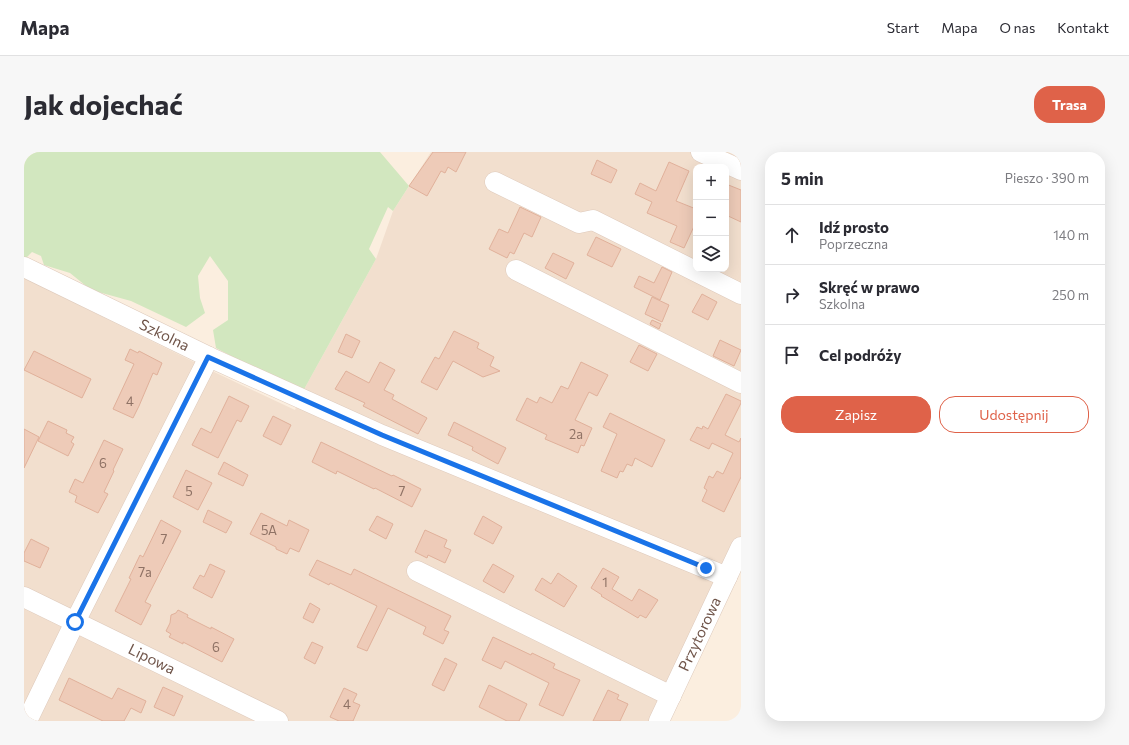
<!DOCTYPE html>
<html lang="pl">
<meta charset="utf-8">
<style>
:root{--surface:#fff;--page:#f7f7f7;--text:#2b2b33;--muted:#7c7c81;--line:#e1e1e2;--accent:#df6249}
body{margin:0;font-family:Commissioner,sans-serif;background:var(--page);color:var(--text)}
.controls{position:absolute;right:12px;top:12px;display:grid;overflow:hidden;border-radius:8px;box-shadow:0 4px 16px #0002}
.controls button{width:36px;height:36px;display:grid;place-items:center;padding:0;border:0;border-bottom:1px solid var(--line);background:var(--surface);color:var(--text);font:20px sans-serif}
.stop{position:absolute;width:12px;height:12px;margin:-9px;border:3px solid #1a73e8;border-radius:50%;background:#fff}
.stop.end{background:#1a73e8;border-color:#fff;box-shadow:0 1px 4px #0008}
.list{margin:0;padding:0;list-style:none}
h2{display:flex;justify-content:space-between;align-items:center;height:52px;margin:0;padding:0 16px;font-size:17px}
h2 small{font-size:13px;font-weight:400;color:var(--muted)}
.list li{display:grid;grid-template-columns:26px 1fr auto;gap:12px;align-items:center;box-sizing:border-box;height:60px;padding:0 16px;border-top:1px solid var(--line)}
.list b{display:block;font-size:15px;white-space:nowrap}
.list p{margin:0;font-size:13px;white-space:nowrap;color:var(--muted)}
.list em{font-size:13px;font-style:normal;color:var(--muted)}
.actions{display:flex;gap:8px;padding:12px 16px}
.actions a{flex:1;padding:9px 0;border:1px solid var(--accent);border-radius:16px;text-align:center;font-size:14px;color:var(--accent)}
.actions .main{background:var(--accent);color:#fff}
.icon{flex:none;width:22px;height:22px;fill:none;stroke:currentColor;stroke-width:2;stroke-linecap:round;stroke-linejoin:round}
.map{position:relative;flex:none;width:717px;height:569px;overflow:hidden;border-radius:16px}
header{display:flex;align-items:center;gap:24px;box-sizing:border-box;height:56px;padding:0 20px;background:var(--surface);border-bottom:1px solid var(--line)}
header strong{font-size:19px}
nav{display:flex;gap:22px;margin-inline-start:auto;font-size:14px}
.intro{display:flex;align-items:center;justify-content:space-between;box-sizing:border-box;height:96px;padding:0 24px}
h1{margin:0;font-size:28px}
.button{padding:10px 18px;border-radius:16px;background:var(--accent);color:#fff;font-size:14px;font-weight:700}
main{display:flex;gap:24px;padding:0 24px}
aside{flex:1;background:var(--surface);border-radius:16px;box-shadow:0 4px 16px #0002}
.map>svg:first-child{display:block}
</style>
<header>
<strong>Mapa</strong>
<nav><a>Start</a><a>Mapa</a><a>O nas</a><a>Kontakt</a></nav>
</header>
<div class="intro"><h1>Jak dojechać</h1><a class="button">Trasa</a></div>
<main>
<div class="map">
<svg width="717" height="569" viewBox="0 0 717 569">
<rect width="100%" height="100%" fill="#fbeedf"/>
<!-- residential -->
<path fill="#f2dfce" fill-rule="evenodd" d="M407,0H705L717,6V395L635,569H0V126L188,219L271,258L278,241L352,107L369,59ZM672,15H702V117H672Z"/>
<!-- green -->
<path fill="#d2e7bf" d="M0,0H356L385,34L369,59L364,55L345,97L352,107L278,241L192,196L189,178L204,168V129L186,104L174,124L176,146L181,161L162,175L107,149L67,138L46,121L20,113L17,104L8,100L1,107L0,106Z"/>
<!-- building -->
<path fill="#eecbb8" stroke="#e0b09a" d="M409,0H442L432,20L424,15L421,21L417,19L403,44L385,34Z
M573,8L593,18L587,31L567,22Z
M645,10L665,19L652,49L672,57V70L660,96L646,90L653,74L623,61L628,50L611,42L616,31L632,39Z
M702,32L717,38V70L702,63Z
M496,55L517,65L508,85L500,81L490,102L486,100L483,106L465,97L475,77L484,81Z
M572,85L597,97L588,115L563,103Z
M529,101L550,111L542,127L521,116Z
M638,115L648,120L636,148L610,135L615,124L630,131Z
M678,142L693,150L684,168L668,160Z
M628,145L645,153L638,170L621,162Z
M628,168L637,172L635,177L626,172Z
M430,179L455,191L453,196L470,205L466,214L476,219L459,225L429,209L413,238L397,230L411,205L415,207Z
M322,182L336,189L328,206L314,200Z
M696,188L717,198L710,214L689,204Z
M615,193L633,202L624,219L606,210Z
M106,197L114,201L115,199L138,211L133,223L129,221L115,254L109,266L89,257L110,212L101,208Z
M10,199L67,227L58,246L0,218Z
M356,210L371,218L360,238L370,243L368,247L403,266L394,282L339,254L341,251L311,237L322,219L345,231Z
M557,210L584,223L573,244L565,240L551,268L568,276L560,294L557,293L554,301L521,287L523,283L492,268L503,246L513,251L516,245L528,251L537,234L544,237Z
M702,242L717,249V251L701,283L715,290L717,286V325L700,360L678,349L683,338L680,336L685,324L689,326L693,319L699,322L709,301L688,291L685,297L666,288L673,275L678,277L679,274L684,277Z
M205,244L225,254L217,270L213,268L194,306L168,293L177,276L187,281Z
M586,261L641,288L628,315L611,306L608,314L603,312L599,320L596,319L593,326L577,319L593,282L579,275Z
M249,264L267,273L257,293L239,284Z
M24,269L43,278L42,281L50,285L47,290L50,292L44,304L14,289Z
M430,270L482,296L474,312L448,298L449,295L424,283Z
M0,277L15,285L0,316Z
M80,288L99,297L89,318L90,319L80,340L84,342L74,361L51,350L53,344L45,340L51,327L59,331Z
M297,290L368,324L369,323L397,337L388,355L351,336L350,337L313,319L312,322L288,310Z
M200,310L224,323L219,334L194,322Z
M162,318L188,331L174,358L149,345Z
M184,358L208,370L202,381L179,370Z
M237,361L263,374L265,368L285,378L275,400L266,396L263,402L252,397V395L226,382Z
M353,364L369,372L362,387L345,378Z
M459,364L478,375L469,392L450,382Z
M137,368L157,379L121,450L127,453L117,473L91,459L107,427L105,426L116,403L119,405Z
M401,378L423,388L420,395L427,398L421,411L404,403L403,406L391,400Z
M7,387L25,396L16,416L0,409V401Z
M293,408L327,423L330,417L427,464L420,478L425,480L419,492L399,482L402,475L364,456L343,499L333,495L353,454L306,431L305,433L285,423Z
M186,412L201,419L188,446L169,436L176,423L180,425Z
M469,412L490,424L480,441L459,429Z
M579,416L595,425L588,437L608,449L615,437L634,448L622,466L616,463L614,466L577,444L578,443L567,436Z
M534,421L553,434L540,455L511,438L518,426L527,432Z
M286,451L296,457L289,471L279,466Z
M154,458L164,463L163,465L187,477V475L210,487L198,510L159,490V492L145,485L147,482L142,479L146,471L147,463L152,461Z
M469,485L507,503L508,501L531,512L529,516L556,528L539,564L515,553L525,531L481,509L477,517L458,508Z
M288,490L299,495L291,512L280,506Z
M421,506L433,512L420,539L408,533Z
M45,526L88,547L94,536L122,549L117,561L107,556L100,569H79L35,548Z
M465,533L503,552L495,569H483L455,555Z
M139,535L159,544L150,564L130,555Z
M320,536L333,542L329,550L336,553L329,569H315L306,565Z
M584,538L595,543L593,547L604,552L596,569H569Z"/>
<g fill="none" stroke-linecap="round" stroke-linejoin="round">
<defs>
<g id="minor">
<path d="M677,0L717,18"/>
<path d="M471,30L555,71L569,68L717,142"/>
<path id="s1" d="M0,115L185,205L358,283L703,425"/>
<path d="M492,118L717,231"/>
<path d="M393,419L647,544"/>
<path id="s2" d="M0,445L254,569"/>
<path d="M3,569L51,470L185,205"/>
<path id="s3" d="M635,569L717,395"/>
</g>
</defs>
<!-- minor casing -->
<use href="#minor" stroke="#decabc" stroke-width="21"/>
<!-- minor -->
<use href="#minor" stroke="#fff" stroke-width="20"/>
</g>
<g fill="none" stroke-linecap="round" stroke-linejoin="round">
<!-- route -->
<path stroke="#1a73e8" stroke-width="5" d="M51,470L184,205L358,283L682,416"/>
</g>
<g text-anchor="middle" stroke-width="3" stroke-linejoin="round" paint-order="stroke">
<!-- number labels -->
<g font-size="13" fill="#8f7265">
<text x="106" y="254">4</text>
<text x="552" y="287">2a</text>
<text x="79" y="316">6</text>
<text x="165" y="344">5</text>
<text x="378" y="344">7</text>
<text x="245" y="383">5A</text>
<text x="140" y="392">7</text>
<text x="121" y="425">7a</text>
<text x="581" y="435">1</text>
<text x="192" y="500">6</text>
<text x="323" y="557">4</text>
</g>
<!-- street labels -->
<g font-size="15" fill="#6f5449" stroke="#fef3e5">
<text dy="5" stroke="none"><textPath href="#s1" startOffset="156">Szkolna</textPath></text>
<text dy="5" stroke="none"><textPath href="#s3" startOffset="96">Przytorowa</textPath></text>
<text dy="5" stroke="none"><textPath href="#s2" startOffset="142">Lipowa</textPath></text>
</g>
</g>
</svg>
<div class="controls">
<button>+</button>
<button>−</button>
<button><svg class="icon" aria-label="layers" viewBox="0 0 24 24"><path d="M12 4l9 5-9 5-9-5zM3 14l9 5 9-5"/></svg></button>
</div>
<div class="stop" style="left:51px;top:470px"></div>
<div class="stop end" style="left:682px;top:416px"></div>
</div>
<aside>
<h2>5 min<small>Pieszo · 390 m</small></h2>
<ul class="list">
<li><svg class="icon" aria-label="ahead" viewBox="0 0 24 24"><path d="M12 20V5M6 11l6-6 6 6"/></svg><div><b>Idź prosto</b><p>Poprzeczna</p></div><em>140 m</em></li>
<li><svg class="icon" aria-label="right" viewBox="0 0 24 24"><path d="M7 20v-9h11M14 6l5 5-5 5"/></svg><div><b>Skręć w prawo</b><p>Szkolna</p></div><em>250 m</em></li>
<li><svg class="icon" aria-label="arrive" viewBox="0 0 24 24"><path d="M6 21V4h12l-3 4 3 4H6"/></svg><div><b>Cel podróży</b></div></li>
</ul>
<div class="actions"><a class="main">Zapisz</a><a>Udostępnij</a></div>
</aside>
</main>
